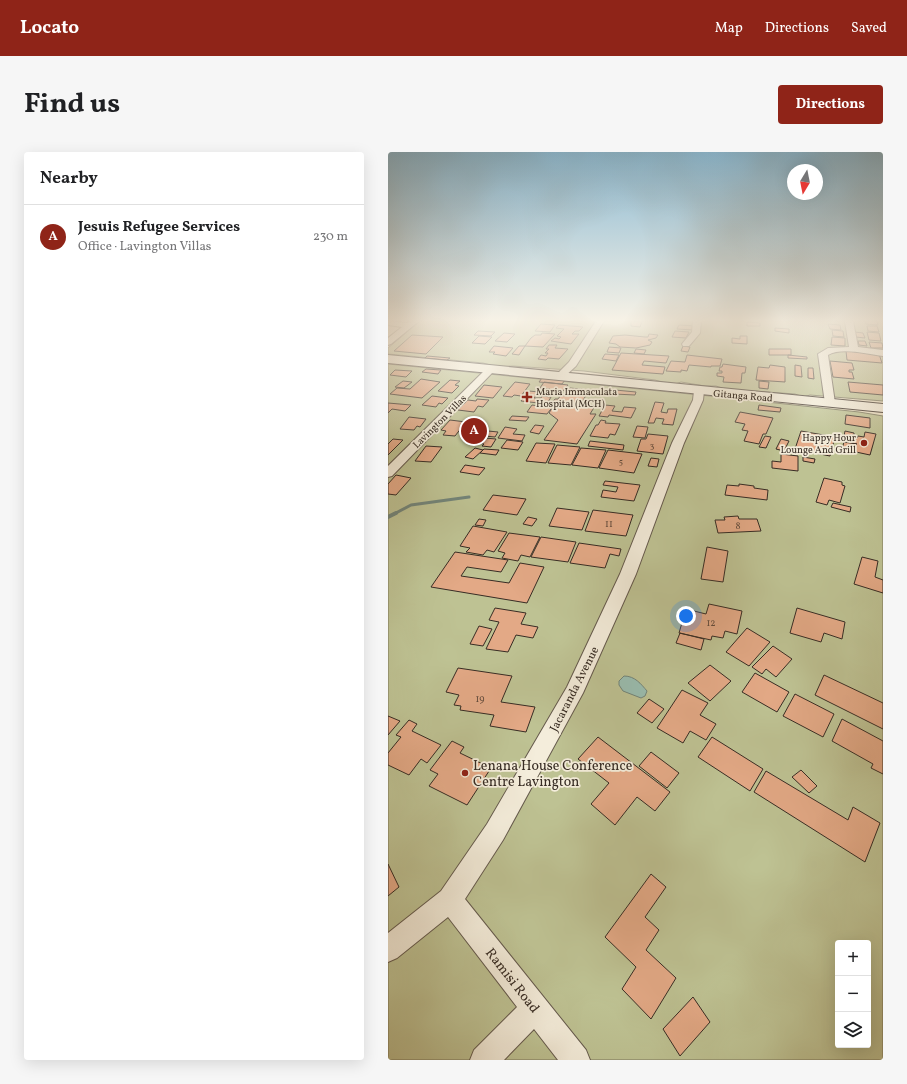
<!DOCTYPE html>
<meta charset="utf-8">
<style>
:root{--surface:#fff;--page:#f6f6f6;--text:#202124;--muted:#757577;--line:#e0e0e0;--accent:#8f2418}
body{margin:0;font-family:Vollkorn,serif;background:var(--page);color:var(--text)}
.controls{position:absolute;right:12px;bottom:12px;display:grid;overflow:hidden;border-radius:4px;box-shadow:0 4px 16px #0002}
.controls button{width:36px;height:36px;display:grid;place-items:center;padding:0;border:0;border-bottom:1px solid var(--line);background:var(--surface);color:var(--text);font:20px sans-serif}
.compass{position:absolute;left:399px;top:12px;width:36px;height:36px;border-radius:50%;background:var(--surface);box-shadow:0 4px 16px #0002;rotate:190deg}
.you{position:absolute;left:298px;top:464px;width:14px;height:14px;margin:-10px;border:3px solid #fff;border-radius:50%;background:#1a73e8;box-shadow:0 0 0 6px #1a73e833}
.badge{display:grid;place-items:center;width:26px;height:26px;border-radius:50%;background:var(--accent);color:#fff;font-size:13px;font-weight:700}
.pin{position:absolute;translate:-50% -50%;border:2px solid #fff;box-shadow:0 1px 4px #0006}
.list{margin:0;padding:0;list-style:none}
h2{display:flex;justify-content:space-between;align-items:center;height:52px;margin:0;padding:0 16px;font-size:17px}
h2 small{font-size:13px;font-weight:400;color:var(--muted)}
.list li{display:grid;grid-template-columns:26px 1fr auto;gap:12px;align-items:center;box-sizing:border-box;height:64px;padding:0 16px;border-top:1px solid var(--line)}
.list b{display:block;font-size:15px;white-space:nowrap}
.list p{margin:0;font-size:13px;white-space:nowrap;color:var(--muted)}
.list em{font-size:13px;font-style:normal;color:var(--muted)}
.icon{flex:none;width:22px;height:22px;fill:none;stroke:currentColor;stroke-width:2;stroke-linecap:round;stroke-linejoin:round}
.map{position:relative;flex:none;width:495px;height:908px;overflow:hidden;border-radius:4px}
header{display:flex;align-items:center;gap:24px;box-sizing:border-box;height:56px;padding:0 20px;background:var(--accent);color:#fff}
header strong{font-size:19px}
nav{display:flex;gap:22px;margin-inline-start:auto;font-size:14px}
.intro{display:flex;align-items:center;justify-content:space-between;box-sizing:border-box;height:96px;padding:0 24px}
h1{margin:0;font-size:28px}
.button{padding:10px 18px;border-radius:4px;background:var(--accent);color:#fff;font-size:14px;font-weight:700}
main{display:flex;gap:24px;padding:0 24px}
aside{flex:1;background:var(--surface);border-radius:4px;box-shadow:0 4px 16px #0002}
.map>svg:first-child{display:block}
</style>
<header>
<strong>Locato</strong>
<nav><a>Map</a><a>Directions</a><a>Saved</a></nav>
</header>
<div class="intro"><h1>Find us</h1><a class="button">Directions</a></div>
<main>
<aside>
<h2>Nearby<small></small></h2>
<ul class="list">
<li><span class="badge">A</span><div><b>Jesuis Refugee Services</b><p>Office · Lavington Villas</p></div><em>230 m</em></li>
</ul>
</aside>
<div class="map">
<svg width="495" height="908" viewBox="0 0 495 908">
<rect width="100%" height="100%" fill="#eee3c8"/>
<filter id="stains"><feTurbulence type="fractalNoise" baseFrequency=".005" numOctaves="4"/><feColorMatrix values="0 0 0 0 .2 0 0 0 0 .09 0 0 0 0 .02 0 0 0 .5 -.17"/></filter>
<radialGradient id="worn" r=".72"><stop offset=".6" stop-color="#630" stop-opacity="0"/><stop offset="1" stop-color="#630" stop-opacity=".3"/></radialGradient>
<!-- green -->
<path fill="#bec293" stroke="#7a775c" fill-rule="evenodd" d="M32,169H495V249L422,243L415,245L407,242L337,237L328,234H317L293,230L284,233L267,228L196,219L125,214L110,215L95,211L0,202V196Z
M0,212L332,245L471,260L495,264V908H0ZM450,791H480V893H450Z"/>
<!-- water -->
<path fill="#9abeb1" stroke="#728479" d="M236,524C247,524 253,532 259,539L257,544L253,546L235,539L231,533V529Z"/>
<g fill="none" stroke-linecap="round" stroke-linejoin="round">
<!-- stream-far1 -->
<path stroke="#728479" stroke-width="3" d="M6,362L23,353L81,345"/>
<!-- stream -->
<path stroke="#728479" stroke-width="4" d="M0,365L8,361"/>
</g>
<!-- building -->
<path fill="#e3a986" stroke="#372c24" d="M243,169H254L252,175L243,174Z
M477,169H489L490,173L478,172Z
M359,170L372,171V174H359Z
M153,172L167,173L162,180L147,179Z
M440,172L452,173L453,178L442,177Z
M171,173L195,175L191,179H187L184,182H191L183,192L163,189L167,186L171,187L173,185L169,184L176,177L168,176Z
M291,173L308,174L306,178L289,177Z
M479,174H489L491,180L480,179Z
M387,176L401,177V181L387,179Z
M444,178L455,179L456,185L445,184Z
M90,179L107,180L103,184L86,183Z
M287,179L301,180L298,186L284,185Z
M467,180L475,181L477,186L468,185Z
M479,180L491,181L493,189L481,188Z
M116,181L127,182L119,190L107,189Z
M154,181L167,182L155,195L137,194L143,186L147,183H153Z
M261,182L270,183L268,186L260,188L264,190L262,193L248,196L232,195L228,192L221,191L225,184L237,183L257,185H260Z
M24,183L55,185L38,202L6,199Z
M91,184L104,185L97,192L84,191Z
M352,184H359V192L344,191V186L352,187Z
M444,185L457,186V194L443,193Z
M470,189H477L479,194L471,193Z
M481,190L494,191L495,196H483Z
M161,193H169L167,196L180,197L171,207L160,206L158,208L150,207L153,203L158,204L160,201H157L161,197H158Z
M106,194L125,196L118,204L105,202L107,200H101Z
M131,194H137L131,203L124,202Z
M295,194L302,195L300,200L293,199Z
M221,195L233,196L231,201L219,200Z
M248,197L258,198L256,202L246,201Z
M381,197H403V203H381Z
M458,199L491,202L494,211L459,208Z
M233,201L281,204L278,211L256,209L254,213L277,215L275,222L224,218Z
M217,202L231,203L228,209L214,207Z
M299,203L334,207L332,214H323V215L301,213L299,219L293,218V220L278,219L283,209L297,210Z
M400,203L419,205V207L400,206Z
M39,204L62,206L59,208L37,206Z
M442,209L464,211L466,218H461V220H464L466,227L445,225Z
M335,212L358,215L357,221H354L353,231L335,230L336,225L329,224V221H334V219H331L332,215H334Z
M382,213L397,215V230L368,228L370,215L381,216Z
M407,213L413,214L414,225L407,224Z
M420,216H425L426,227L420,226Z
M38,217L53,218L50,222L34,220Z
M7,218L24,219L18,225L2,223Z
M154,226L177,228L174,232L151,230Z
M33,227L52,230L34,246L2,242L9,236L22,237Z
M62,228L72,229L67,233L71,234L64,241L50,239Z
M15,229L24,230L16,236L7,235Z
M371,229L381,230L380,237L371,236Z
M127,230L142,232L133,244L126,243L124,245L115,244Z
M156,230L180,233L175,239L171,238L169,240L160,239L162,237L152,236Z
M460,230L495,233V243L462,240Z
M96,233L114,235L105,246L87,244Z
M182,236L201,238L193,252L207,254L202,262H208L189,292L156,288L170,268L161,261L166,253L163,252L167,247H170L173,243L177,244Z
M227,238L248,240L247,243L226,242Z
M141,239L151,240L146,246H153L154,244L163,245L159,252L133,249Z
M44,244L60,246L54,252L51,251L48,255L34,253Z
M89,247L101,248L95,255L90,254L86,260L70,258L80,248L88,249Z
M267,250L276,251L273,260L279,261L280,257H289L285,273L274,272L276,267L268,266L266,271H260Z
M0,251L23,253L17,259L4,257L0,261Z
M153,252L166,253L159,262L139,260L144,253L151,254Z
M217,253L227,254L224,259L234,260L236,255L248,256L243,266L221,263L220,265L211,264Z
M371,253L393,256L392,260L370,258Z
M352,260L385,266L378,282H375L371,292L356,289L360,279L354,278L357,272L347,270Z
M458,263L482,266V276L457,272Z
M124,264L141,265L138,269L121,268Z
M21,265L38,267L32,275L29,274L26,278L12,277Z
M62,268L78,270L67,284L55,283L58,279L53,278Z
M213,268L218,269L217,271L232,272L227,283L222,282L220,286L202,284L208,273H210Z
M147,273L156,274L151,282L142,280Z
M249,274L260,275L257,286L245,285Z
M117,275L129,277L125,282L137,283L134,289L110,286Z
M90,278L110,280L107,285L86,283Z
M413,279L447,285L442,304L407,297Z
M457,279L466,281V285L469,286L470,284L476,285L477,280L488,282L482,303L454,297L456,290L469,292L455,289Z
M260,282L280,284L275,302L249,299L253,287H258Z
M377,284L383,285L378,296L371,295Z
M86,285L108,287L103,295L94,294L96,292L82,290Z
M5,287L15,288L0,303V292Z
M393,287L401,289L396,299L388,297Z
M119,288L135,290L130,298L113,296Z
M202,289L236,293L235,298L200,294Z
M148,291L167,292L158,311L138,309Z
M169,293L192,295L183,313L160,311Z
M38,294L54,295L43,310L27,309Z
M87,296L95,298L85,307L77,305Z
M193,296L218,298L210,316L184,313Z
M96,297L111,298L108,303L92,301Z
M220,298L254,302L246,321L211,316Z
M393,302L410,304V319L384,316V309L393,310Z
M415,305L427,307L426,311L415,309Z
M263,306L271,307L269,315L260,314Z
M77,313L97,316L91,323L72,320Z
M8,323L23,326L8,343L0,342V332Z
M436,326L454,330V333L457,334L452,351L441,348L439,353L428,350Z
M217,329L252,333L246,349L213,345L215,338L228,340L230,335L215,333Z
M351,332L366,334V336L380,338L379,348L337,343L339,333L351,334Z
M105,343L138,347L129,363L95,358Z
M445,351L463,355L462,360L443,355Z
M169,356L201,360L194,378L161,374Z
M205,358L245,363L238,384L197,379Z
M350,364L351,367H369L373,379L330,381L327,368H337L336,365Z
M140,365L149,367L144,374L135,372Z
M91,367L98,368L95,374L87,373Z
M85,374L119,380L106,400L99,398L95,403L78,400L82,396L72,394Z
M121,381L152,385L142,405L133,403L130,409L114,406L117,401L110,399Z
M153,385L188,390L180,410L143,405Z
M191,391L233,397L231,404L222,402L217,416L182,411Z
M319,395L340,399L335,430L313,427Z
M67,400L120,408L113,420L79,415L73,424L121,431L132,411L156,415L139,451L43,435Z
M474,405L490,409L487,425L495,428V441L466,432Z
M321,452L354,459L349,482L337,479L335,486L324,484L323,488L291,481L298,457L318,462Z
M107,456L138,461L133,472L150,475L145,486L128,483L120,500L98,497L111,470L101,468Z
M409,456L457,470L454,487L436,481L433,490L402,481Z
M91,474L104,477L95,494L82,492Z
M359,476L382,490L361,514L338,500Z
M292,481L316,487L313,498L288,491Z
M385,494L404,507L388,525L378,517L374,522L364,515Z
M322,513L343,529L322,549L300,531Z
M70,516L124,524L113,550L147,555L138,580L102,574L106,563L72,558L73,554L66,553L71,543L58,540Z
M367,521L401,540L389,560L354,540Z
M436,523L495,551V577L427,543Z
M294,538L320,551L312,563L328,572L318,588L302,579L295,591L269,576Z
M407,542L446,562L435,585L395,564Z
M261,547L276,557L264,571L249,561Z
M0,564L12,569L0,583Z
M454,567L495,589V622L483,616L485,612L444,589Z
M21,568L29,572L24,579L53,593L39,611L33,607L21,623L0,613V601L13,585L8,583Z
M210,585L282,640L267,659L249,645L227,673L203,652L221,631L190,607Z
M324,585L375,617L362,639L310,605Z
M64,589L76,595L72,601L103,616L79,653L41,634L50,622L42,618Z
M263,600L291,621L279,636L251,614Z
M413,618L429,634L421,641L404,625Z
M378,619L460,668L465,655L492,671L477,710L366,640Z
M0,712L11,735L0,744Z
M263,722L278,735L257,765L271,778L258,798L288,826L263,867L234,837L248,815L217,785Z
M305,845L322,870L292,904L275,877Z"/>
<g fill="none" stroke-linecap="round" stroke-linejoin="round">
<defs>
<path id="street" d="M0,169L19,171L22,169H31L3,192L0,193V186L14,175L0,173Z
M208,169H216L188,214L175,226H169L167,224L181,210Z
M305,169H313L312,181L301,194H295L294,192L304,180Z
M457,169H465L470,195L495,198V204C480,202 453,195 440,203L447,251L442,254L437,251L430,202L440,196L461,195Z
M102,215L107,218L105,220L4,324L0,325V314L99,216Z
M311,236L316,239L315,248L296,291L248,422L195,541L115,688L77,747L198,898L202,908H170L146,877L116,908H82L86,898L129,855L60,765L9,806L0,810V781L53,739L99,672L179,535L232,422L284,291L305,248L306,239Z"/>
<path id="secondary" d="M0,203L495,252V260L0,211Z"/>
</defs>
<!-- street casing -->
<use href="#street" stroke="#655a4d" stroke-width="2"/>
<!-- secondary casing -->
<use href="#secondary" stroke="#372c24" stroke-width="2"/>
<!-- street -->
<use href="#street" fill="#f4eddb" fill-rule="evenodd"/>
<!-- secondary -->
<use href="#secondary" fill="#f4eddb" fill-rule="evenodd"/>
</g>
<!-- sky -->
<linearGradient id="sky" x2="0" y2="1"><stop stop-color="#89b8d2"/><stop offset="0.57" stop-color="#f7f2e6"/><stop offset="1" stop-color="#f7f2e6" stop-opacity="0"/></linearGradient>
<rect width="495" height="296" fill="url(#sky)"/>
<!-- markers -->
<g fill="#8f2418" stroke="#f4eddb" stroke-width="1.5">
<path d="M137 239h4v4h4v4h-4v4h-4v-4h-4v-4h4z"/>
<circle cx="476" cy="291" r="4"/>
<circle cx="77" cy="621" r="4"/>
</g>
<g text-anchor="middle" stroke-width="3.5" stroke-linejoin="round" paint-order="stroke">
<!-- far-number labels -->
<g font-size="9" fill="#624b3c">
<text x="264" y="296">3</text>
<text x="233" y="312">5</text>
</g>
<!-- far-poi labels -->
<g font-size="10" fill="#372c24" stroke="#f4eddb" text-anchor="start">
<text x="148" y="243">Maria Immaculata<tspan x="148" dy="12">Hospital (MCH)</tspan></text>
<text x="468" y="289" text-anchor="end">Happy Hour<tspan x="468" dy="12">Lounge And Grill</tspan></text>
</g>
<!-- far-street labels -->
<g font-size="10" fill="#372c24" stroke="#f4eddb">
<text transform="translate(355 243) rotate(5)" y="4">Gitanga Road</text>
<text transform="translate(51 269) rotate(-45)" y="4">Lavington Villas</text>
</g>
<!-- number labels -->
<g font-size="10" fill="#624b3c">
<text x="221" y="375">11</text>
<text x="350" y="377">8</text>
<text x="323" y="474">12</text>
<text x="92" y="550">19</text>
</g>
<!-- street labels -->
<g font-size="12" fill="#372c24" stroke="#f4eddb">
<text transform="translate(186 537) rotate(-63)" y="4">Jacaranda Avenue</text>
</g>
<!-- near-poi labels -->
<g font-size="14" fill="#372c24" stroke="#f4eddb" text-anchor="start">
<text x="85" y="618">Lenana House Conference<tspan x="85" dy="16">Centre Lavington</tspan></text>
</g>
<!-- near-street labels -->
<g font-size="14" fill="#372c24" stroke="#f4eddb">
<text transform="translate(125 828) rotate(52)" y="5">Ramisi Road</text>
</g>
</g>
<rect width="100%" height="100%" filter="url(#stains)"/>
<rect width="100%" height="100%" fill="url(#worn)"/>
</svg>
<div class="controls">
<button>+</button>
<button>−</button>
<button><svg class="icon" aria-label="layers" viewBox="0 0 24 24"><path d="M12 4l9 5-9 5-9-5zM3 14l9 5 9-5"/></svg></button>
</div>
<svg class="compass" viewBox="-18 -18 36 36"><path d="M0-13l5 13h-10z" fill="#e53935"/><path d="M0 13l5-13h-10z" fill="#757577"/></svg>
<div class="you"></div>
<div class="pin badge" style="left:86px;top:279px">A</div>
</div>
</main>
